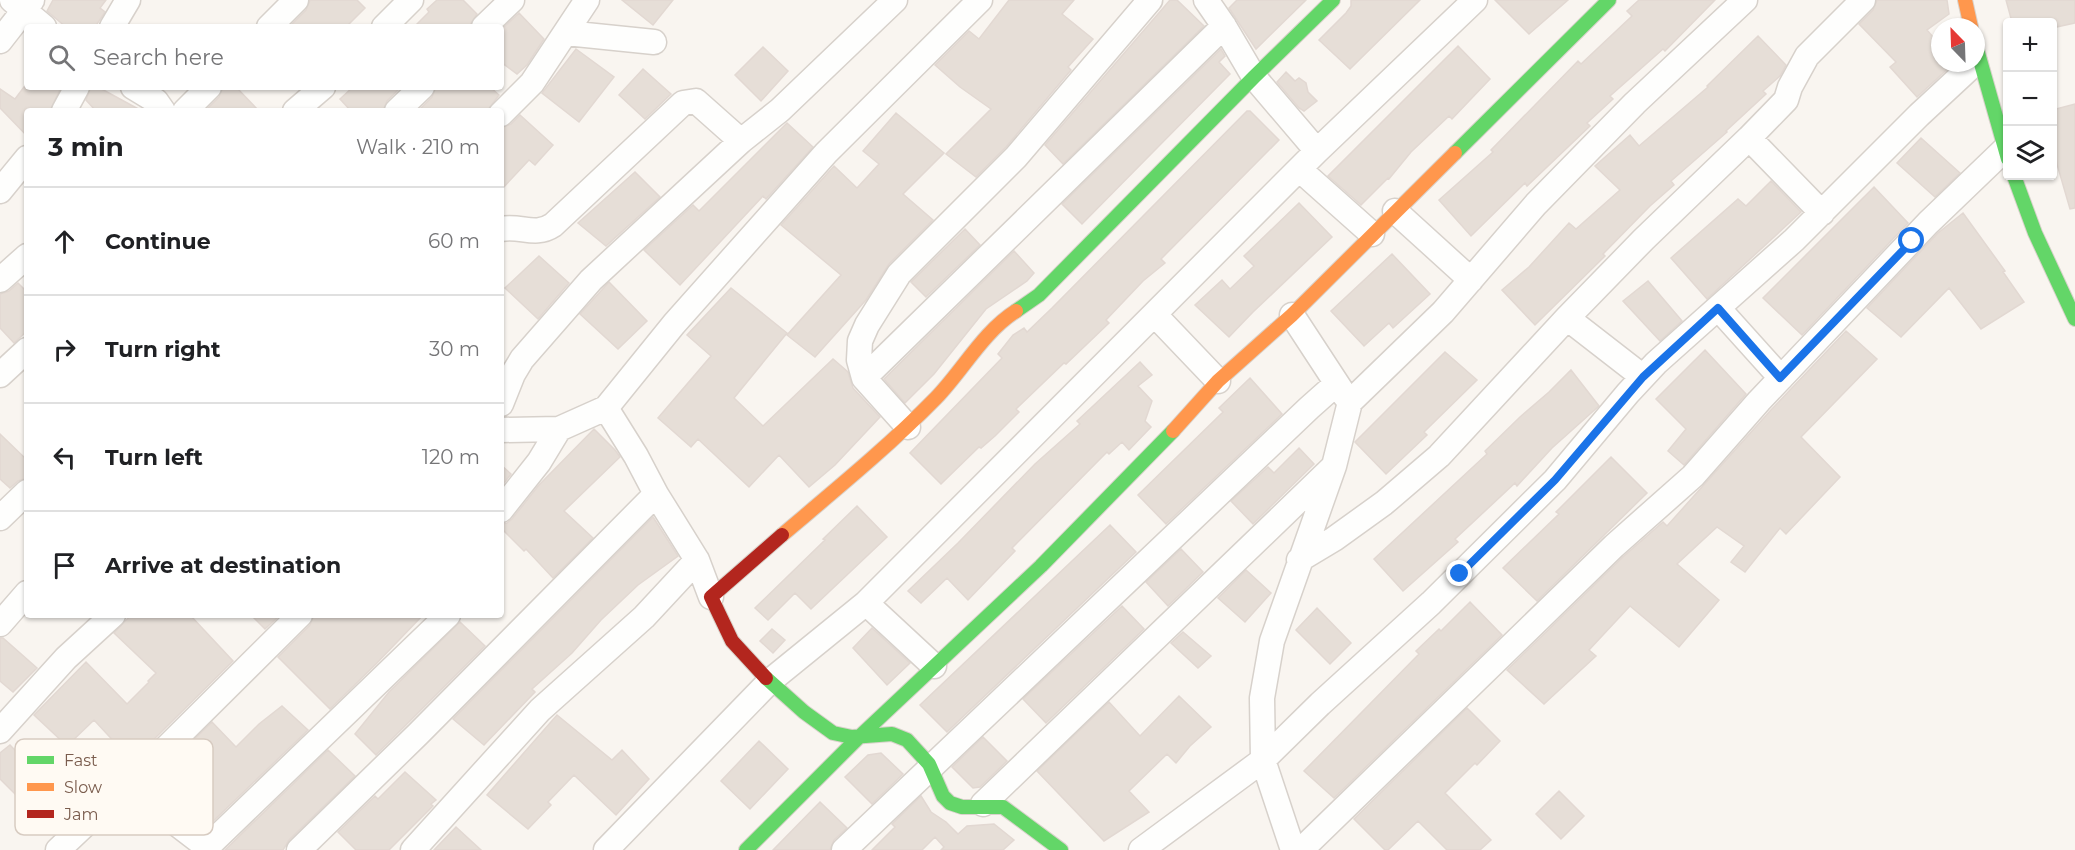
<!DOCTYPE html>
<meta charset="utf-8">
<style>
:root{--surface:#fff;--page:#f6f6f6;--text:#202124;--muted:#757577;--line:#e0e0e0}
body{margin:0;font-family:Montserrat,sans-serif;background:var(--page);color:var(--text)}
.controls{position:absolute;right:18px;top:18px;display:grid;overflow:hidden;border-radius:6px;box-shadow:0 2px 4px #0004}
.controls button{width:54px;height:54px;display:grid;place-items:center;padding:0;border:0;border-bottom:2px solid var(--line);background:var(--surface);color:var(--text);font:30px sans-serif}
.compass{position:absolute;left:1931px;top:18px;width:54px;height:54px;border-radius:50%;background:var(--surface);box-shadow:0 2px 4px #0004;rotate:337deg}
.stop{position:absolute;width:18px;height:18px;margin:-14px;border:4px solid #1a73e8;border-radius:50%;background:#fff}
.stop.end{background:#1a73e8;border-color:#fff;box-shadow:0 2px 6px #0008}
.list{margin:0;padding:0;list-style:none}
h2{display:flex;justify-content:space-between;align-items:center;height:78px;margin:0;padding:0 24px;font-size:26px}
h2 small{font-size:20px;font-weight:400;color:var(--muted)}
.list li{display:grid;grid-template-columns:39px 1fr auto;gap:18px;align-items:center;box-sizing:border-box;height:108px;padding:0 24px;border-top:2px solid var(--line)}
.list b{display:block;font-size:22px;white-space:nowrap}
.list em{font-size:20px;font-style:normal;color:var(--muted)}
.icon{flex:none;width:33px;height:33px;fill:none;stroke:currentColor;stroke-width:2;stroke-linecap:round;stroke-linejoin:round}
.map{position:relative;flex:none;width:2075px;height:850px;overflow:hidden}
.search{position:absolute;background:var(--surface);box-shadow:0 2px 4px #0004;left:24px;top:24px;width:480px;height:66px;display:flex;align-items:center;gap:15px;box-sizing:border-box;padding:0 21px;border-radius:6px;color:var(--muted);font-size:22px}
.panel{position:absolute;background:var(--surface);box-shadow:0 2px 4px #0004;left:24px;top:108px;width:480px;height:510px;border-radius:6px}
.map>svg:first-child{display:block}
</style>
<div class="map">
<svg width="2075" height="850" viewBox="0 0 2075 850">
<rect width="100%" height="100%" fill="#f9f5f0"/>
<!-- building -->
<path fill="#e6ded7" stroke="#e2d8d2" stroke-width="1.5" d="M53,0H106L100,8L105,12L95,27H66L47,11Z
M310,0H357L365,8L346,27H289L306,10Z
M437,0H463L477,14L471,23L470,27H414L429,12L427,9Z
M622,0H673L653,25Z
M1009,0H1074L1062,14L1093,39L1068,67L1071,70L1006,147L976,177L946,154L991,109L960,87L935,65L969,31L979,39Z
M1170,0H1177L1204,26L1063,164L1045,145Z
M1237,0H1306L1256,49L1229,8Z
M1351,0H1420L1350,69L1319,40L1346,13L1351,6Z
M1495,0H1568L1529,34Z
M1639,0H1715L1665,51L1663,49L1610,96L1613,99L1587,123L1590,126L1527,186L1525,183L1471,236L1439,200L1493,152L1491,150L1578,61L1581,64L1632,16L1627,11Z
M1877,0H1947L1949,14L1927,30L1940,45V63H1954L1917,97L1890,67L1896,62L1859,24L1873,10Z
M2006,0H2075V23L2052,28V22H2012Z
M519,13L544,39L527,65L517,74L501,62V30Z
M1758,36L1786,65L1780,76L1763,91L1766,94L1726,131L1727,132L1671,181L1674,185L1650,206L1603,254L1605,256L1535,325L1502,290L1529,267L1569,223L1576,229L1620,190L1595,166L1630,135L1639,146L1708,87L1707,86Z
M1458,46L1490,79L1452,119L1449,116L1411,152L1389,179L1388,178L1361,205L1328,176Z
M763,47L788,71L761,101L735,75Z
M576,49L614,77L579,122L542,93Z
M1221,49L1225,56L1219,62L1230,74L1082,224L1062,204Z
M643,69L671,94L645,119L619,95Z
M1286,72L1295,81L1299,78L1306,83L1308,92L1317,101L1304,111L1299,108L1277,82Z
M27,83V87H61L50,111H27V136L0,108V89L15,99Z
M91,87H98L142,111H96L86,100Z
M223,87H236L259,111H205L219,97Z
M353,87H401L387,101L383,111H351L340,99Z
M436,87H490L499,95L487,111H418L432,97Z
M2075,104V208L2070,209L2052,147V110Z
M1247,111H1250L1279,140L1161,259L1165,263L1143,281L1106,320L1109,323L1066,364L1064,363L1016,409L1019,412L995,436L981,448L979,447L941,484L910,453L1002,358L998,354L1013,335L1024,328L1027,332L1052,308Z
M896,113L944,153L903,194L933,220L889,264L866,300L815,357L787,335L841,275L781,225L834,166L857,188L879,164L863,151Z
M520,115L553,145L535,165L529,160L501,190V128L511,124Z
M787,123L813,147L766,199L763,196L680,285L644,250L693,205L699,211Z
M1921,138L1960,173L1935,197L1897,163Z
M635,172L660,197L606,246L578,223Z
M1771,181L1801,212L1707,299L1671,258L1738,199L1746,206Z
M1874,187L1908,223L1802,335L1763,298Z
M1299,203L1332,237L1253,312L1229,337L1195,305L1222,280L1230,289L1254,266L1244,256Z
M1963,213L2005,271L2003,272L2024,302L1981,329L1949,288L1901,337L1867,308L1938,233Z
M965,229L980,245L926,297L911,282Z
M1014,251L1034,273L1027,281L986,309L934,374L905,403L884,379Z
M1392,254L1430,294L1393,328L1389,323L1364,346L1331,311Z
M539,256L569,283L538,319L505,288Z
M1648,281L1682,321L1660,341L1623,301Z
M609,282L647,321L618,349L580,314Z
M18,283L27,292V331L14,343L0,328V294L9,291Z
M731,288L787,333L734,398L763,426L833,359L848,372L853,388L880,417L835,465L809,487L779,455L749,487L698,439L691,447L658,418L711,356L687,335Z
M1846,331L1877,359L1801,437L1840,477L1786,534L1780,528L1745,572L1731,562L1744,546L1717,527L1677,564L1719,600L1679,647L1630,606L1589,650L1596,656L1544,704L1507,670L1624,556L1663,522L1667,526L1770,411Z
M1705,350L1746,394L1684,465L1668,451L1686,429L1656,399Z
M1445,352L1477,380L1424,432L1427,435L1386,474L1355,442Z
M1140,362L1152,375L1138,386L1152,401L1145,421L1151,427L1129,450L1122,442L1109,454L1107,452L1012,548L1015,551L968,600L947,578L921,603L908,591L958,543L1035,464L1080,424L1077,421Z
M1571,370L1599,406L1552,448L1517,486L1515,483L1455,539L1458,542L1403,591L1374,559L1487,454L1485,451L1520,417L1549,392Z
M1250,378L1282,414L1166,524L1138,495L1223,412L1219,408Z
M594,429L615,450L620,457L564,511L593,538L553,578L526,549L524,551L501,528V524L507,523L512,519L539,485Z
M0,434L27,460V478L18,481L10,488L0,479Z
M1299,448L1314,464L1253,524L1231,501L1268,467L1274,473Z
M1611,457L1647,493L1537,601L1503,568L1559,514L1556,512Z
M501,465L511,474L501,487Z
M857,506L887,537L811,609L795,593L768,620L755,608L825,540L823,539Z
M653,517L678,556L638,585L601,620L572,653L532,689L535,692L484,745L453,719Z
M1110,525L1136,552L947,732L920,705Z
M1181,549L1203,572L1168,606L1146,582Z
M1246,570L1271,593L1245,622L1218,598Z
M1470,602L1502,635L1334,798L1304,771L1419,654L1416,651L1439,629L1441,631Z
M1122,606L1144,629L1046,723L1023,699Z
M1317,608L1351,643L1330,664L1296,630Z
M131,615H190L233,661L132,761L94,720L67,746L34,715L86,662L127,704L149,682L148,681L156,673L114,633Z
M251,615H280L265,629Z
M314,615H423L376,664L330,709L278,657L310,625Z
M460,622L485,646L376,755L355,734L389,692Z
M872,628L910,663L887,685L853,648Z
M772,629L785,640L773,653L760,641Z
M1183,632L1211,656L1198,668L1171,643Z
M0,638H3L37,668L13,692L0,681Z
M1179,696L1211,727L1190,746L1176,763L1167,754L1129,791L1149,812L1104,841L1037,771L1109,702L1140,736Z
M282,706L308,730L206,828L148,784L212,722L236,747L259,724Z
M1467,708L1500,741L1477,765L1475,763L1445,793L1491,840L1480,850H1447L1418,821L1388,850H1385L1354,819Z
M557,715L612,760L622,750L649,779L616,815L574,775L548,802L551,805L528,829L487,795Z
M983,737L1007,761L980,787L973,788L952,767Z
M759,741L788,769L750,809L721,781Z
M10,745L44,780L67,752L102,789L65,821L28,786L18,797L0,779V753Z
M328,750L355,776L289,840L283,850H225Z
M881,753L903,774L872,804L845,777L868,755Z
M405,772L436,800L431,804L433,806L389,850H356L338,832L375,796L378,799Z
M1559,791L1584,816L1561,839L1536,814Z
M921,796L931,812L946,822L958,834L967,826L994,824L1014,840L1003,850H941L944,847L935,837L922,850H872L895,827L892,824Z
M820,802L847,828L834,840L830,850H773Z
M456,827L481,850H434Z"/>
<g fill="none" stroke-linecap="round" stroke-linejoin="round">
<defs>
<path id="street" d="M12,0L44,27
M1206,0L1224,26L1254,77L1317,151
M112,27L128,0
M269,27L296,0
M384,27L411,0
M484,27L512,0
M566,33L654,42
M0,41L32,0
M133,87L156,101L163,111
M64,111L77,87
M185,111L209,87
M295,111L323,87
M397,111L422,87
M501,114L532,83L587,0
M1749,138L1822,213
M1299,169L1372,234
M0,191L27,158
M1395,211L1471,280
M501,229C521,225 535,237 553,225L683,103L696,101L741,141
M0,280L27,256
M1718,308L1781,378
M1155,315L1218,381
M1292,315L1345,396
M1567,318L1643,377
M0,375L27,350
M864,378L1224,26
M501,404L513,374L522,359L591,280L741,141L780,110L895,0
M606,408L636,456L656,494L697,560L711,597
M908,427L864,378L859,360L860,341L867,325L899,274L1016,157L1150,0
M501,430L559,429L606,408L674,324L826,153L980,0
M501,510L539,462L559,429
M0,518L27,492
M1299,560L1334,539L1384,503L1439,456L1567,318L1644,239L1749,138L1786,100L1790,87L1807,56L1863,0
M866,603L934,666
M0,624L27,593
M0,731L66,658L113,615
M126,785L207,847
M983,804L1331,469
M58,850L165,749L300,615
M204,850L448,615
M299,850L418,734L656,494
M413,850L540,710L644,617L697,560
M606,850L770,681L866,603L1317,151L1475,0
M844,850L1309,408L1336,384
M1141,850L1263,760L1262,698L1272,641L1334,466L1350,402L1443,312L1536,204L1635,103L1745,0
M1293,850L1263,760L1320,704L1431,603L1555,480L1628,393L1656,363L1794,240L1919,115L1975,63
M1301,850L1614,546L1693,476L1759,401L1928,223L2004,150"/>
<path id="fast" d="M1976,46L2008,159
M1455,153L1609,0
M2014,176L2035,233L2075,319
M1016,311L1039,295L1254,77L1333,0
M766,678L804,712L833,733L852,737L892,734L907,740L929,764L943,796L950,803L962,807H1003L1061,850
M746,850L858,738L1041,566L1173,431"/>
<path id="slow" d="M1965,0L1971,27
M1173,431L1218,381L1292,315L1455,153
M782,535C834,491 888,447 936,398C963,370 983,332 1016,311"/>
<path id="jam" d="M766,678L732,641L711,597L782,535"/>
</defs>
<!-- street casing -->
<use href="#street" stroke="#d7d1cb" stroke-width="27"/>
<!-- fast casing -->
<use href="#fast" stroke="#d9d2cb" stroke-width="16"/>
<!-- slow casing -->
<use href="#slow" stroke="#d9d2cb" stroke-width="16"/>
<!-- jam casing -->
<use href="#jam" stroke="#d9d2cb" stroke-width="16"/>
<!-- street -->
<use href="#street" stroke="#fefefd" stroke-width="24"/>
<!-- fast -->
<use href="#fast" stroke="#63d668" stroke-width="14"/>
<!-- slow -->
<use href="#slow" stroke="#ff974d" stroke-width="14"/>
<!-- jam -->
<use href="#jam" stroke="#b3261e" stroke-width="14"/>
</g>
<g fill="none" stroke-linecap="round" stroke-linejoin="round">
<!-- route -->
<path stroke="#1a73e8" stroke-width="8" d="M1460,574L1555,480L1643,377L1718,308L1780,378L1912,241"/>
</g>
<!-- legend -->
<rect x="15" y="739" width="198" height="96" rx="9" fill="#fffaf3" stroke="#d7cbc1" stroke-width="1.5"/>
<rect x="27" y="756" width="27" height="8" fill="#63d668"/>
<rect x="27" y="783" width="27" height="8" fill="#ff974d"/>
<rect x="27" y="810" width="27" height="8" fill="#b3261e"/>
<g font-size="16" fill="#7a5c4d">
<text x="64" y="766">Fast</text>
<text x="64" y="793">Slow</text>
<text x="64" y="820">Jam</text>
</g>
</svg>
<div class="controls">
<button>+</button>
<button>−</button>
<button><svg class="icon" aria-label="layers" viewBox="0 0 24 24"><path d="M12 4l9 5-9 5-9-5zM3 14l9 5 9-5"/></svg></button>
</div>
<svg class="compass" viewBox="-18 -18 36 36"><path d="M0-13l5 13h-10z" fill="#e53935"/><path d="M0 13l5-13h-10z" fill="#757577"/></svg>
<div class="stop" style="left:1912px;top:241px"></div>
<div class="stop end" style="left:1460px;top:574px"></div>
<div class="search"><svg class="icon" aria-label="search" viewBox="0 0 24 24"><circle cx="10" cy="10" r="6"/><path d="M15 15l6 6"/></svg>Search here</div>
<section class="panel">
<h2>3 min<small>Walk · 210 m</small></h2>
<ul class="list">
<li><svg class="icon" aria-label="ahead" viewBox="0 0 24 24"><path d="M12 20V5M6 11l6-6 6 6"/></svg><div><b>Continue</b></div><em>60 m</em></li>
<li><svg class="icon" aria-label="right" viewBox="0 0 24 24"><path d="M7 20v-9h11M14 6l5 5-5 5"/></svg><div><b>Turn right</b></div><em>30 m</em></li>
<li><svg class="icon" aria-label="left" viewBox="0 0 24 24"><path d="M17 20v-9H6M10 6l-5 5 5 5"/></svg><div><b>Turn left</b></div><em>120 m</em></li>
<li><svg class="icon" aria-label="arrive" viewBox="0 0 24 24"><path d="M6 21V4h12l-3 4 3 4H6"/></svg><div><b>Arrive at destination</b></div></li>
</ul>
</section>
</div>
